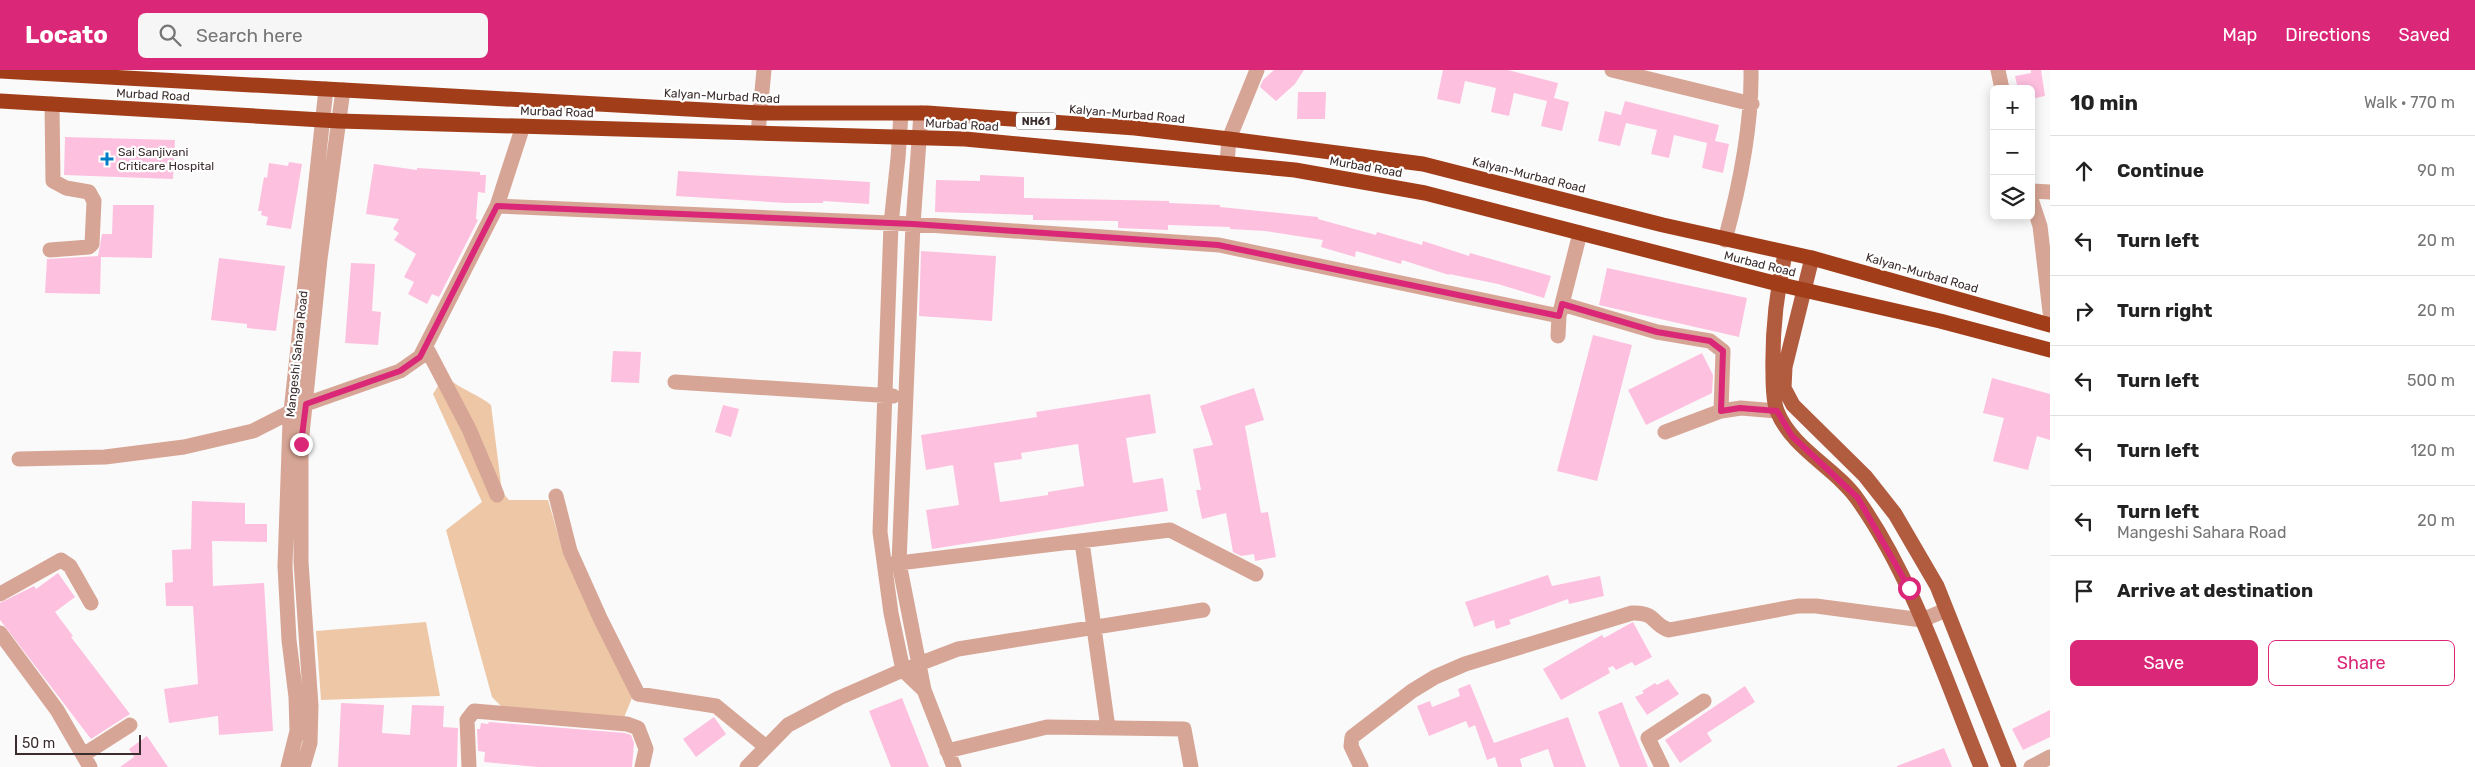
<!DOCTYPE html>
<meta charset="utf-8">
<style>
:root{--surface:#fff;--page:#f6f6f6;--text:#222;--muted:#767676;--line:#e0e0e0;--accent:#db2777}
body{margin:0;font-family:Rubik,sans-serif;background:var(--page);color:var(--text)}
.controls{position:absolute;right:15px;top:15px;display:grid;overflow:hidden;border-radius:8px;box-shadow:0 2px 12px #0003}
.controls button{width:45px;height:45px;display:grid;place-items:center;padding:0;border:0;border-bottom:1px solid var(--line);background:var(--surface);color:var(--text);font:25px sans-serif}
.scale{position:absolute;left:15px;bottom:12px;width:126px;box-sizing:border-box;padding-left:5px;border:2px solid #3b2c2d;border-top:0;font-size:14px;line-height:18px;white-space:nowrap;color:#3b2c2d;-webkit-text-stroke:4px #fff;paint-order:stroke}
.stop{position:absolute;width:15px;height:15px;margin:-11px;border:4px solid #db2777;border-radius:50%;background:#fff}
.stop.end{background:#db2777;border-color:#fff;box-shadow:0 1px 5px #0008}
.list{margin:0;padding:0;list-style:none}
h2{display:flex;justify-content:space-between;align-items:center;height:65px;margin:0;padding:0 20px;font-size:21px}
h2 small{font-size:16px;font-weight:400;color:var(--muted)}
.list li{display:grid;grid-template-columns:32px 1fr auto;gap:15px;align-items:center;box-sizing:border-box;height:70px;padding:0 20px;border-top:1px solid var(--line)}
.list b{display:block;font-size:19px;white-space:nowrap}
.list p{margin:0;font-size:16px;white-space:nowrap;color:var(--muted)}
.list em{font-size:16px;font-style:normal;color:var(--muted)}
.actions{display:flex;gap:10px;padding:15px 20px}
.actions a{flex:1;padding:11px 0;border:1px solid var(--accent);border-radius:8px;text-align:center;font-size:18px;color:var(--accent)}
.actions .main{background:var(--accent);color:#fff}
.icon{flex:none;width:28px;height:28px;fill:none;stroke:currentColor;stroke-width:2;stroke-linecap:round;stroke-linejoin:round}
.map{position:relative;flex:none;width:2050px;height:697px;overflow:hidden}
header{display:flex;align-items:center;gap:30px;box-sizing:border-box;height:70px;padding:0 25px;background:var(--accent);color:#fff}
header strong{font-size:24px}
nav{display:flex;gap:28px;margin-inline-start:auto;font-size:18px}
.search{width:350px;height:45px;background:var(--page);display:flex;align-items:center;gap:12px;box-sizing:border-box;padding:0 18px;border-radius:8px;color:var(--muted);font-size:19px}
main{display:flex}
aside{flex:1;background:var(--surface)}
.map>svg:first-child{display:block}
</style>
<header>
<strong>Locato</strong>
<div class="search"><svg class="icon" aria-label="search" viewBox="0 0 24 24"><circle cx="10" cy="10" r="6"/><path d="M15 15l6 6"/></svg>Search here</div>
<nav><a>Map</a><a>Directions</a><a>Saved</a></nav>
</header>
<main>
<div class="map">
<svg width="2050" height="697" viewBox="0 0 2050 697">
<rect width="100%" height="100%" fill="#fafafa"/>
<!-- green -->
<path fill="#eec8a6" d="M453,312C465,321 479,325 491,335L502,422L509,430H548L564,485L632,628L623,650L504,639L492,627L446,460L482,432L433,324L440,313Z
M426,552L440,626L321,630L316,561Z"/>
<!-- building -->
<path fill="#fec0df" fill-rule="evenodd" d="M1274,0H1304L1295,14L1276,31L1260,17L1263,10Z
M1443,0H1508L1558,13L1554,28L1569,32L1562,61L1541,56L1547,31L1514,23L1509,46L1491,42L1496,18L1465,11L1460,34L1437,29Z
M2031,0H2041L2045,26L2031,29V19H2018L2015,6L2031,3Z
M1298,22H1326L1325,49H1297Z
M1625,31L1719,55L1715,71L1729,74L1723,103L1702,98L1707,73L1674,65L1669,88L1651,84L1657,60L1626,53L1620,76L1598,71L1605,41L1621,45Z
M65,67L175,70L173,109L64,105Z
M289,92L302,94L291,159L266,155L268,147L261,145L262,141H258L264,107L267,108L269,93L288,96Z
M374,94L417,100V98L480,102V105H486L485,123L478,122L476,149L478,150L439,227L432,224L427,234L408,224L414,212L404,207L416,184L394,170L399,163L393,159L399,149L366,144Z
M678,101L870,112L869,134L823,131V133H786L676,126Z
M980,105L1024,107V128L1169,131V133L1220,135V137L1318,147V149L1376,165L1377,162L1422,175L1423,171L1469,186L1470,183L1551,206L1544,228L1498,214L1449,204V205L1402,190L1401,194L1356,181L1355,187L1321,177L1323,170L1265,161L1230,159V157L1168,155V160L1118,158V151L1033,150V145L935,142L936,110L980,111Z
M113,135H154L152,188L101,187L100,224L45,223L47,189L98,186L102,164H112Z
M921,181L996,186L992,251L919,246Z
M219,188L285,196L276,261L247,258V254L211,250Z
M351,193L375,194L372,241L381,242L378,275L345,273Z
M1607,198L1747,228L1739,267L1599,235Z
M1593,265L1632,275L1597,411L1557,401Z
M613,281L641,282L639,313L611,312Z
M1702,283L1713,305L1712,323L1646,355L1628,320Z
M1992,308L2050,324V370L2037,366L2028,400L1993,391L2004,348L1983,343Z
M1254,318L1264,350L1245,356L1261,443L1268,442L1276,487L1255,491L1254,484L1241,486L1233,482L1226,443L1202,449L1196,420H1201L1193,379L1213,375L1200,336Z
M1150,324L1156,363L1126,368L1133,413L1163,408L1168,441L932,479L926,440L959,435L953,395L926,400L921,365L1037,347L1036,342ZM1078,374L1084,416L1048,422V425L1000,432L994,393L1022,389L1021,383Z
M723,335L739,339L731,367L715,362Z
M192,431L245,433V454H267V472L212,471L213,516L264,513L273,661L219,665L218,646L169,653L164,619L198,614L193,536H166L165,513L173,512L172,480L191,479Z
M58,503L75,527L55,542L73,566L71,567L130,644L91,669L0,550V533L34,516L36,519Z
M1548,505L1552,516L1600,506L1604,526L1569,534L1568,529L1509,550L1511,554L1496,559L1494,550L1474,557L1465,532Z
M1633,552L1652,587L1635,596L1632,592L1616,600L1613,596L1608,598L1610,603L1561,630L1543,599L1602,565L1604,568Z
M1668,609L1679,624L1647,645L1635,627L1644,623L1642,621L1655,613L1657,615Z
M1470,614L1494,673L1568,647L1586,697H1554L1548,679L1520,689L1522,697H1498L1495,687L1487,690L1475,655L1469,658L1466,651L1429,666L1417,636L1430,631L1432,637L1460,626L1458,619Z
M1745,616L1755,632L1707,663L1712,671L1680,693L1665,670Z
M902,628L929,697H891L869,641Z
M1622,632L1629,650L1648,697H1620L1598,642Z
M341,633L384,635L382,663L410,665L412,635L444,636L443,657L458,658L457,697H338Z
M2050,640V667L2023,680L2012,659Z
M714,647L726,664L696,687L683,669Z
M489,652L625,663L631,665L634,673L632,697H538L484,692L485,682L478,681L477,659H480L481,653L488,654Z
M147,666L168,697H120L134,687L129,679Z
M1944,678L1952,697H1897V696Z"/>
<g fill="none" stroke-linecap="round" stroke-linejoin="round">
<!-- minor -->
<path stroke="#d7a595" stroke-width="15" d="M1612,0L1752,34
M1998,0L2002,19
M921,43L913,154L899,493L924,620L954,697
M901,44L898,88L891,154L880,462L891,543L903,600L924,620
M758,63L764,0
M1227,93L1229,69L1257,0
M2031,121L2050,122
M2031,129L2040,156L2050,242
M497,136L913,154L1219,175L1559,246
M1725,170C1740,115 1752,57 1751,0
M50,180L89,177L92,174L94,131L89,122L66,118L53,111L52,34
M1562,234L1657,262L1710,271L1723,281L1721,341L1665,362
M1558,266L1559,246L1580,163
M426,277L469,359L497,425
M675,312L893,326
M1721,341L1741,338L1777,341
M19,389L105,387L184,377L253,361L306,334L400,301L420,287L497,136L523,56
M556,426L570,481L600,548L638,624L716,636L766,677
M1082,472L1108,658
M891,494L1170,460L1256,504
M0,524L61,490L70,496L91,533
M0,563L57,640L90,697
M947,681L1047,657L1184,659L1191,697
M83,685L130,655
M288,697L297,661L296,627L289,570L285,496L290,351L326,19
M303,697L310,673L311,636L301,492V374L320,189L343,20
M469,697L467,650L474,641L627,654L638,658L646,679L642,697
M747,697L788,655L839,628L903,600L958,579L1203,540
M1361,697L1351,676L1352,667L1412,621L1435,607L1465,594L1632,543C1657,542 1652,555 1669,560L1798,536H1816L1922,550L1946,540
M1662,697L1648,668L1704,631
M2031,697L2050,687"/>
<!-- major -->
<path stroke="#b15b3f" stroke-width="15" d="M1785,184C1776,224 1772,263 1773,304C1773,315 1773,330 1777,341C1792,379 1836,398 1858,430C1913,508 1945,609 1981,697
M1812,188L1785,297L1784,318L1793,335L1865,406L1895,444L1937,516L2009,697"/>
<!-- highway -->
<path stroke="#a13d19" stroke-width="15" d="M0,1L760,43H927L1135,58L1229,69L1423,94L1663,155L1812,188L2050,255
M0,31L339,51L965,69L1295,100L1425,123L1778,214L1940,251L2050,280"/>
</g>
<g fill="none" stroke-linecap="round" stroke-linejoin="round">
<!-- route -->
<path stroke="#db2777" stroke-width="6" d="M301,374L306,334L400,301L420,287L497,136L913,154L1218,175L1559,246L1562,234L1657,262L1710,271L1723,281L1721,341L1740,338L1777,341L1792,366L1858,428L1909,518"/>
</g>
<!-- markers -->
<path fill="#007dc5" stroke="#fff" stroke-width="2" d="M104.5 81.5h5v5h5v5h-5v5h-5v-5h-5v-5h5z"/>
<g text-anchor="middle" stroke-width="4.5" stroke-linejoin="round" paint-order="stroke">
<!-- shield labels -->
<rect fill="#fff" stroke="#766b6c" stroke-width="1" x="1016" y="42.5" width="40" height="17" rx="4"/>
<g font-size="11" font-weight="bold" fill="#3b2c2d">
<text x="1036" y="55">NH61</text>
</g>
<!-- street labels -->
<g font-size="12" fill="#3b2c2d" stroke="#fff">
<text transform="translate(153 25) rotate(3)" y="4">Murbad Road</text>
<text transform="translate(722 26) rotate(3)" y="4">Kalyan-Murbad Road</text>
<text transform="translate(557 42) rotate(2)" y="4">Murbad Road</text>
<text transform="translate(1127 44) rotate(5)" y="4">Kalyan-Murbad Road</text>
<text transform="translate(962 55) rotate(3)" y="4">Murbad Road</text>
<text transform="translate(1366 97) rotate(10)" y="4">Murbad Road</text>
<text transform="translate(1529 105) rotate(14)" y="4">Kalyan-Murbad Road</text>
<text transform="translate(1760 194) rotate(14)" y="4">Murbad Road</text>
<text transform="translate(1922 203) rotate(16)" y="4">Kalyan-Murbad Road</text>
<text transform="translate(297 284) rotate(-84)" y="4">Mangeshi Sahara Road</text>
</g>
<!-- poi labels -->
<g font-size="12" fill="#3b2c2d" stroke="#fff" text-anchor="start">
<text x="118" y="86">Sai Sanjivani<tspan x="118" dy="14">Criticare Hospital</tspan></text>
</g>
</g>
</svg>
<div class="controls">
<button>+</button>
<button>−</button>
<button><svg class="icon" aria-label="layers" viewBox="0 0 24 24"><path d="M12 4l9 5-9 5-9-5zM3 14l9 5 9-5"/></svg></button>
</div>
<div class="scale">50 m</div>
<div class="stop" style="left:1909px;top:518px"></div>
<div class="stop end" style="left:301px;top:374px"></div>
</div>
<aside>
<h2>10 min<small>Walk · 770 m</small></h2>
<ul class="list">
<li><svg class="icon" aria-label="ahead" viewBox="0 0 24 24"><path d="M12 20V5M6 11l6-6 6 6"/></svg><div><b>Continue</b></div><em>90 m</em></li>
<li><svg class="icon" aria-label="left" viewBox="0 0 24 24"><path d="M17 20v-9H6M10 6l-5 5 5 5"/></svg><div><b>Turn left</b></div><em>20 m</em></li>
<li><svg class="icon" aria-label="right" viewBox="0 0 24 24"><path d="M7 20v-9h11M14 6l5 5-5 5"/></svg><div><b>Turn right</b></div><em>20 m</em></li>
<li><svg class="icon" aria-label="left" viewBox="0 0 24 24"><path d="M17 20v-9H6M10 6l-5 5 5 5"/></svg><div><b>Turn left</b></div><em>500 m</em></li>
<li><svg class="icon" aria-label="left" viewBox="0 0 24 24"><path d="M17 20v-9H6M10 6l-5 5 5 5"/></svg><div><b>Turn left</b></div><em>120 m</em></li>
<li><svg class="icon" aria-label="left" viewBox="0 0 24 24"><path d="M17 20v-9H6M10 6l-5 5 5 5"/></svg><div><b>Turn left</b><p>Mangeshi Sahara Road</p></div><em>20 m</em></li>
<li><svg class="icon" aria-label="arrive" viewBox="0 0 24 24"><path d="M6 21V4h12l-3 4 3 4H6"/></svg><div><b>Arrive at destination</b></div></li>
</ul>
<div class="actions"><a class="main">Save</a><a>Share</a></div>
</aside>
</main>
